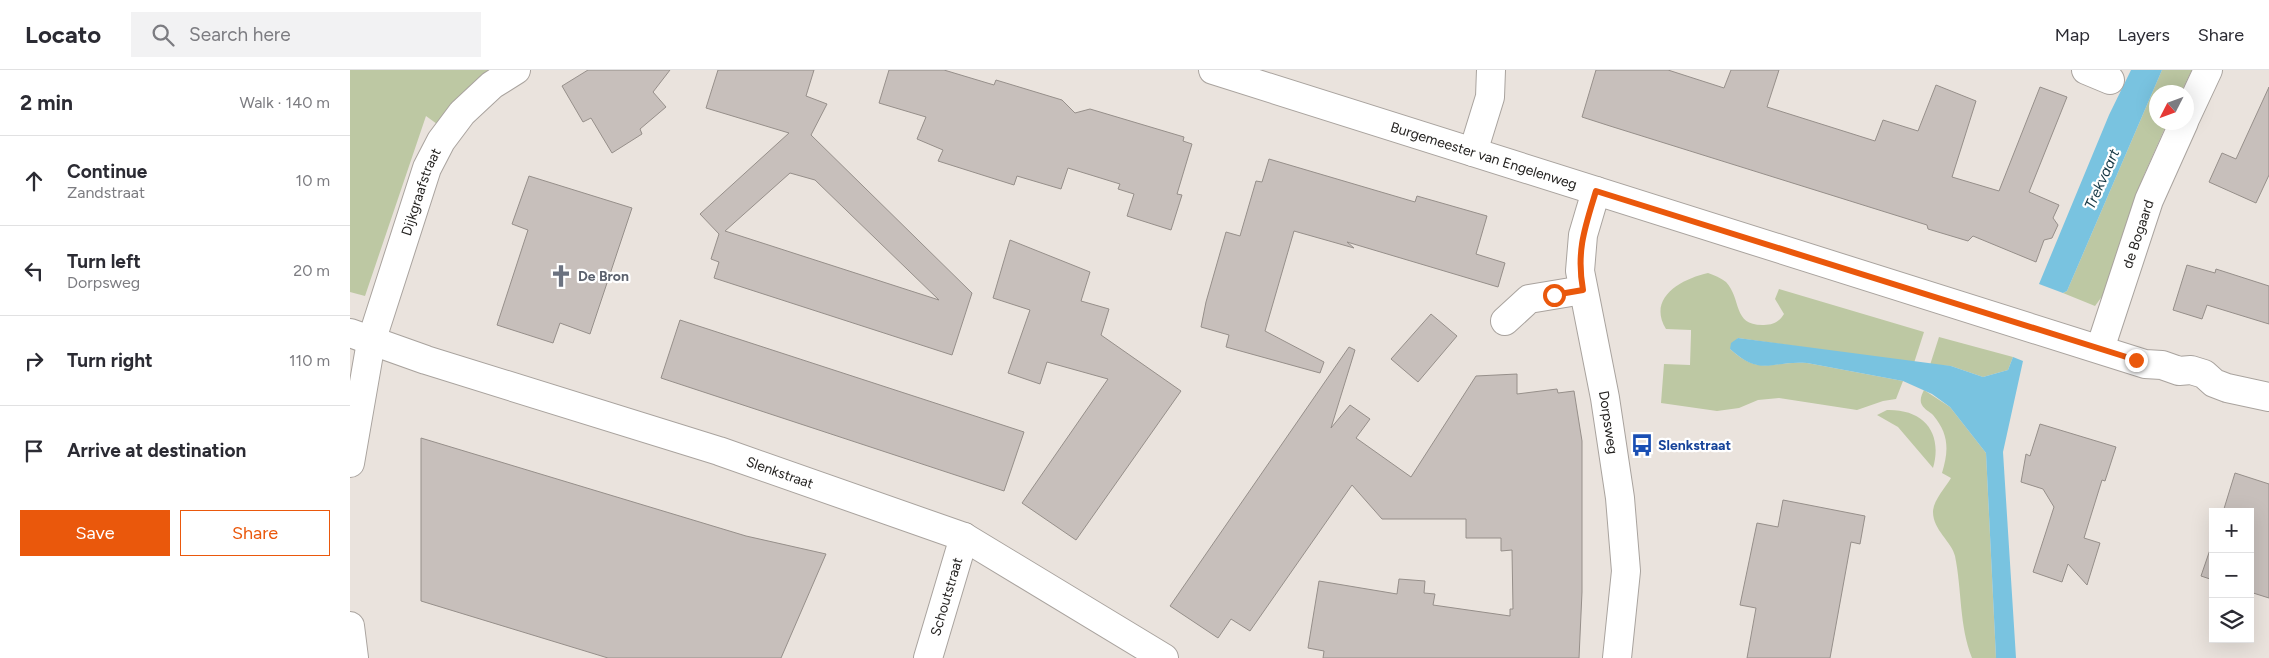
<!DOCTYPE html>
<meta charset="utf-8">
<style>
:root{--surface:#fff;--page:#f2f2f3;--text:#2b2b33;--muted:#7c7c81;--line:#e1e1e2;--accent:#ea580c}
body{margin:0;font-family:Figtree,sans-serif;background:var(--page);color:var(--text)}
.controls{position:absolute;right:15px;bottom:15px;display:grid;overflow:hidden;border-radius:0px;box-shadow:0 5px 20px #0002}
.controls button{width:45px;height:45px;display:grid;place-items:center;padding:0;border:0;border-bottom:1px solid var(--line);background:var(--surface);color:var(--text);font:25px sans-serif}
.compass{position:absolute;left:1799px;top:15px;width:45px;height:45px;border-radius:50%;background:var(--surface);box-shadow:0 5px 20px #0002;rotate:228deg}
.stop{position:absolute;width:15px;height:15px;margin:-11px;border:4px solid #ea580c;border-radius:50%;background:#fff}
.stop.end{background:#ea580c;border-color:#fff;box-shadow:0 1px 5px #0008}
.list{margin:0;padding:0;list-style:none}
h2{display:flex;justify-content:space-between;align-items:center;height:65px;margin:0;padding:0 20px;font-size:21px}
h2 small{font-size:16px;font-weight:400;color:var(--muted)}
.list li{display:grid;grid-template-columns:32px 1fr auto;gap:15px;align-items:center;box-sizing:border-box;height:90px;padding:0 20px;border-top:1px solid var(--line)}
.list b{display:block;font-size:19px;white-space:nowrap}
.list p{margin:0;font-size:16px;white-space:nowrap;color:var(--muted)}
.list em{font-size:16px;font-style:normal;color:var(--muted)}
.actions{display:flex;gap:10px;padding:15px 20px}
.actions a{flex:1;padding:11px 0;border:1px solid var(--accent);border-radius:0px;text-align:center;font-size:18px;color:var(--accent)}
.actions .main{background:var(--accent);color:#fff}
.icon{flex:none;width:28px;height:28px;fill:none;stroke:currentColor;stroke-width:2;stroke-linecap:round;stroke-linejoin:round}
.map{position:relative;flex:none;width:1919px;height:588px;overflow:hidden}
header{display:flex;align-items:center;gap:30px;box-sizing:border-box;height:70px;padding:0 25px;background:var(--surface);border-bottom:1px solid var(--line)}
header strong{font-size:24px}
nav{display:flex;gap:28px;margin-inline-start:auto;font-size:18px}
.search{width:350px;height:45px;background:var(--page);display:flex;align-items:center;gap:12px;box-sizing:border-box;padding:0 18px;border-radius:0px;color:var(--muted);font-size:19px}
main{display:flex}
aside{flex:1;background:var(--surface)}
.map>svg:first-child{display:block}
</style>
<header>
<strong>Locato</strong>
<div class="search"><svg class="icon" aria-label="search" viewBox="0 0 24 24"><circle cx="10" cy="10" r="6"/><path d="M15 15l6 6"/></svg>Search here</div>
<nav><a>Map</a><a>Layers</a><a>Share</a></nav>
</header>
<main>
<aside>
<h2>2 min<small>Walk · 140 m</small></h2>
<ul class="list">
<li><svg class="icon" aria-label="ahead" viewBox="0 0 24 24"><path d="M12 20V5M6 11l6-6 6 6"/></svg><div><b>Continue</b><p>Zandstraat</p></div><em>10 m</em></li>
<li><svg class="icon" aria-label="left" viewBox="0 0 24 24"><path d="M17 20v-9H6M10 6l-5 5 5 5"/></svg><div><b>Turn left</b><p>Dorpsweg</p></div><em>20 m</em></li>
<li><svg class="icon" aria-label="right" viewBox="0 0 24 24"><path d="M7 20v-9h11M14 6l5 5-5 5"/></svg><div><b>Turn right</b></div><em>110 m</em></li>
<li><svg class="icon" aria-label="arrive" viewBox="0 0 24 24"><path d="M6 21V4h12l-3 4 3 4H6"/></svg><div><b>Arrive at destination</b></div></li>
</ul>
<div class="actions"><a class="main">Save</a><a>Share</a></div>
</aside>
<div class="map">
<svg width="1919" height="588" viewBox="0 0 1919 588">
<rect width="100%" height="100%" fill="#eae3dd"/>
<!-- green -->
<path fill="#bdc8a3" d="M0,0H143L120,16L87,54L76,46L15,226L0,222Z
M1812,0H1842L1831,22H1806V52L1817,53L1794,105L1756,221L1745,236L1713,223L1717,221Z
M1358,203C1364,205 1371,208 1376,212C1392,229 1382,256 1414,255C1423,255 1429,252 1434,244L1425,229L1429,219L1574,262L1564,293L1388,268L1380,279C1411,307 1422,290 1457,293L1553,311L1546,329L1533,331L1507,340L1429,328L1408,330L1389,338L1367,341L1311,333L1314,294L1340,295L1341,264V260L1316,259C1297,228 1331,209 1358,203Z
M1589,267L1663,287L1658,300L1633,307L1601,296L1580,295Z
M1574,320L1600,337L1636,383L1646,588H1622C1609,555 1612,520 1605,486C1602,472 1583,460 1583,442C1583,431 1595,418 1601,408L1592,403C1599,380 1599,364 1583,345C1580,342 1574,339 1572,335C1569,330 1572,324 1574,320Z
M1537,340C1574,339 1593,363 1583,398L1548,357L1527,345Z"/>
<!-- water -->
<path fill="#79c3e0" d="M1781,0H1812L1717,221L1713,223L1689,214L1759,45Z
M1388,268L1601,296L1633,307L1658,300L1663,287L1673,291L1653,382L1666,588H1646L1636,383L1600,337L1582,324L1553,311L1457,293C1421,290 1412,308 1380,279L1381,273Z"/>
<!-- building -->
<path fill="#c7bfbb" stroke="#968f8a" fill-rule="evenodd" d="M238,0H320L303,22L316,37L290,59L292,64L262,83L241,48L233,52L212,16Z
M368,0H464L456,26L477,34L461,65L622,223L602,285L364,208L369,192L361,189L369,164L350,144L439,63L356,38ZM440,103L465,110L589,230L375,161Z
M539,0H594L644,15L646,10L712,30L725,43L740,39L834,67L833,71L842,74L827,124L832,125L821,160L777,146L784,124L768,119L770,114L718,98L711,119L667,106L664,115L588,91L593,80L567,69L576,47L529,33Z
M1246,0H1318L1374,18L1381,0H1429L1417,37L1525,71L1533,50L1568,61L1586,15L1626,31L1602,107L1649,121L1690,17L1717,27L1679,122L1709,135L1703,148L1708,155L1702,168L1694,170L1686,192L1623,166L1618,171L1578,159L1577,155L1260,56L1232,47Z
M1919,17V105L1906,133L1859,112L1872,83L1886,89Z
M919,89L1065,132L1067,126L1137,146L1126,184L1155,193L1148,217L997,172L1004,178L944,161L915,261L974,292L970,303L876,277L879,265L851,257L856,232L876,162L890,166L906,111L912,112Z
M179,106L282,138L240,264L210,253L203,273L147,255L178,160L162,154Z
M660,170L740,202L731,231L759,239L751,265L831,321L726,470L672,433L758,309L697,292L690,314L658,303L680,240L643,228Z
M1837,195L1865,203L1866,199L1919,216V254L1857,235L1852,249L1823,240Z
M1081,244L1107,266L1068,312L1041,289Z
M330,250L674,362L654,421L311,308Z
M999,277L1005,280L981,358L1000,335L1020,349L1006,368L1061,407L1126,306L1167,304V324L1207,319L1208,323L1224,321L1232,371V522L1229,588H973L974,581L958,578L969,511L1047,524L1049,509L1075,511L1074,523L1085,524L1083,535L1160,546V539H1163L1162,480L1151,481V468H1116V449H1032L1002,415L900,561L881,549L868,568L820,536Z
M1690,354L1766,377L1755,411L1752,410L1734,468L1750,473L1737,515L1718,494L1712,512L1683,502L1704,437L1693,419L1671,412L1676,384L1680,386Z
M71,368L396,466L476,484L431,588H258L71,531Z
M1885,403L1919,414V528L1900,522V442H1873Z
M1433,430L1515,446L1510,474L1501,472L1480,588H1397L1406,538L1390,535L1407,453L1428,457Z
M1863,471V510L1851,506Z"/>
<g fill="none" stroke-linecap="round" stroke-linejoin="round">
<defs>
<g id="street">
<path d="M1736,0L1760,10"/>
<path d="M1836,47L1858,0"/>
<path d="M1123,82L1140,27L1141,0"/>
<path id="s1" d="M1246,121L1233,165L1230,201L1255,328L1270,428L1276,501L1267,588"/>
<path d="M1155,251L1179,229L1233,220"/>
<path id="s2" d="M0,263L76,290L369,381L614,467L814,588"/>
<path id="s3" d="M1750,279L1799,130L1834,52"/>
<path id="s4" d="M0,393L21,272L77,98L91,71L112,43L142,15L166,0"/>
<path d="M0,556L4,588"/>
<path id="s5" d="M578,588L614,467"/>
</g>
<g id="secondary">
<path id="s6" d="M863,0L1795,294L1812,295L1829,301L1841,300L1854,304L1864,313L1877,318L1919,327"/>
</g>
</defs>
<!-- street casing -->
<use href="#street" stroke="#a9a39e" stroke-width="30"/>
<!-- secondary casing -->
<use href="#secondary" stroke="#a9a39e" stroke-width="30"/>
<!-- street -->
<use href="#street" stroke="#fff" stroke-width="28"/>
<!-- secondary -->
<use href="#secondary" stroke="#fff" stroke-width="28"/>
</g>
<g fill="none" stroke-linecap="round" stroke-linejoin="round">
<!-- route -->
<path stroke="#ea580c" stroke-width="6" d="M1204,225L1233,220C1226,181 1235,157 1246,121L1786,290"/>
</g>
<!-- icons -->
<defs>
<symbol id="church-bare" viewBox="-9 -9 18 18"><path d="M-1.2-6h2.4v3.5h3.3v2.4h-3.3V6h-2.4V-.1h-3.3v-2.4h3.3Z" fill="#6b7280" stroke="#fff" stroke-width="2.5" paint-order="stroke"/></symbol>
<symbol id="bus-bare" viewBox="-9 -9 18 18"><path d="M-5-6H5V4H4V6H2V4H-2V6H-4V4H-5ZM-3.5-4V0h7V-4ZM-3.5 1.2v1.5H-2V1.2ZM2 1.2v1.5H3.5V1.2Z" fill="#1a4fb4" stroke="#fff" stroke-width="2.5" paint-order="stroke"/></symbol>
</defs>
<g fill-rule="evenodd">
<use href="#church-bare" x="195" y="190" width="32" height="32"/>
<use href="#bus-bare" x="1276" y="359" width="32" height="32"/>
</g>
<g text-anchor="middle" stroke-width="4.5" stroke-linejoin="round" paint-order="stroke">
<!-- street labels -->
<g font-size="14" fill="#242220" stroke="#fff">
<text dy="5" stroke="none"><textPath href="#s6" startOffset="284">Burgemeester van Engelenweg</textPath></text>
<text dy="5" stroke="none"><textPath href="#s4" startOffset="281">Dijkgraafstraat</textPath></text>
<text dy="5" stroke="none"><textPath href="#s3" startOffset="121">de Bogaard</textPath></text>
<text dy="5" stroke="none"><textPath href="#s1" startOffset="236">Dorpsweg</textPath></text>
<text dy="5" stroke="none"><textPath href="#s2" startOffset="452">Slenkstraat</textPath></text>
<text dy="5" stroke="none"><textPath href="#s5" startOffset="64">Schoutstraat</textPath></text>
</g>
<!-- worship labels -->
<g font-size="14" font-weight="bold" fill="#5b616d" stroke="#fff" text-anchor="start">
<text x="228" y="211">De Bron</text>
</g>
<!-- transit labels -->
<g font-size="14" font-weight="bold" fill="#164399" stroke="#fff" text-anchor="start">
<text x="1308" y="380">Slenkstraat</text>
</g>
<!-- water labels -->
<g font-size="15" font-style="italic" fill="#143744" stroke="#fff">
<text transform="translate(1752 109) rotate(-66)" y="5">Trekvaart</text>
</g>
</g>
</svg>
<div class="controls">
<button>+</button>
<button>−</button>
<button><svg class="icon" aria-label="layers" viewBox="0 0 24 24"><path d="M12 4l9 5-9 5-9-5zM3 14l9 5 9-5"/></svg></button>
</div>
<svg class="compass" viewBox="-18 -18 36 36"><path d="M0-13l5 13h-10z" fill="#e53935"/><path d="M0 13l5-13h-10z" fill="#7c7c81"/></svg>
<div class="stop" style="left:1204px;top:225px"></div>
<div class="stop end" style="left:1786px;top:290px"></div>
</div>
</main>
